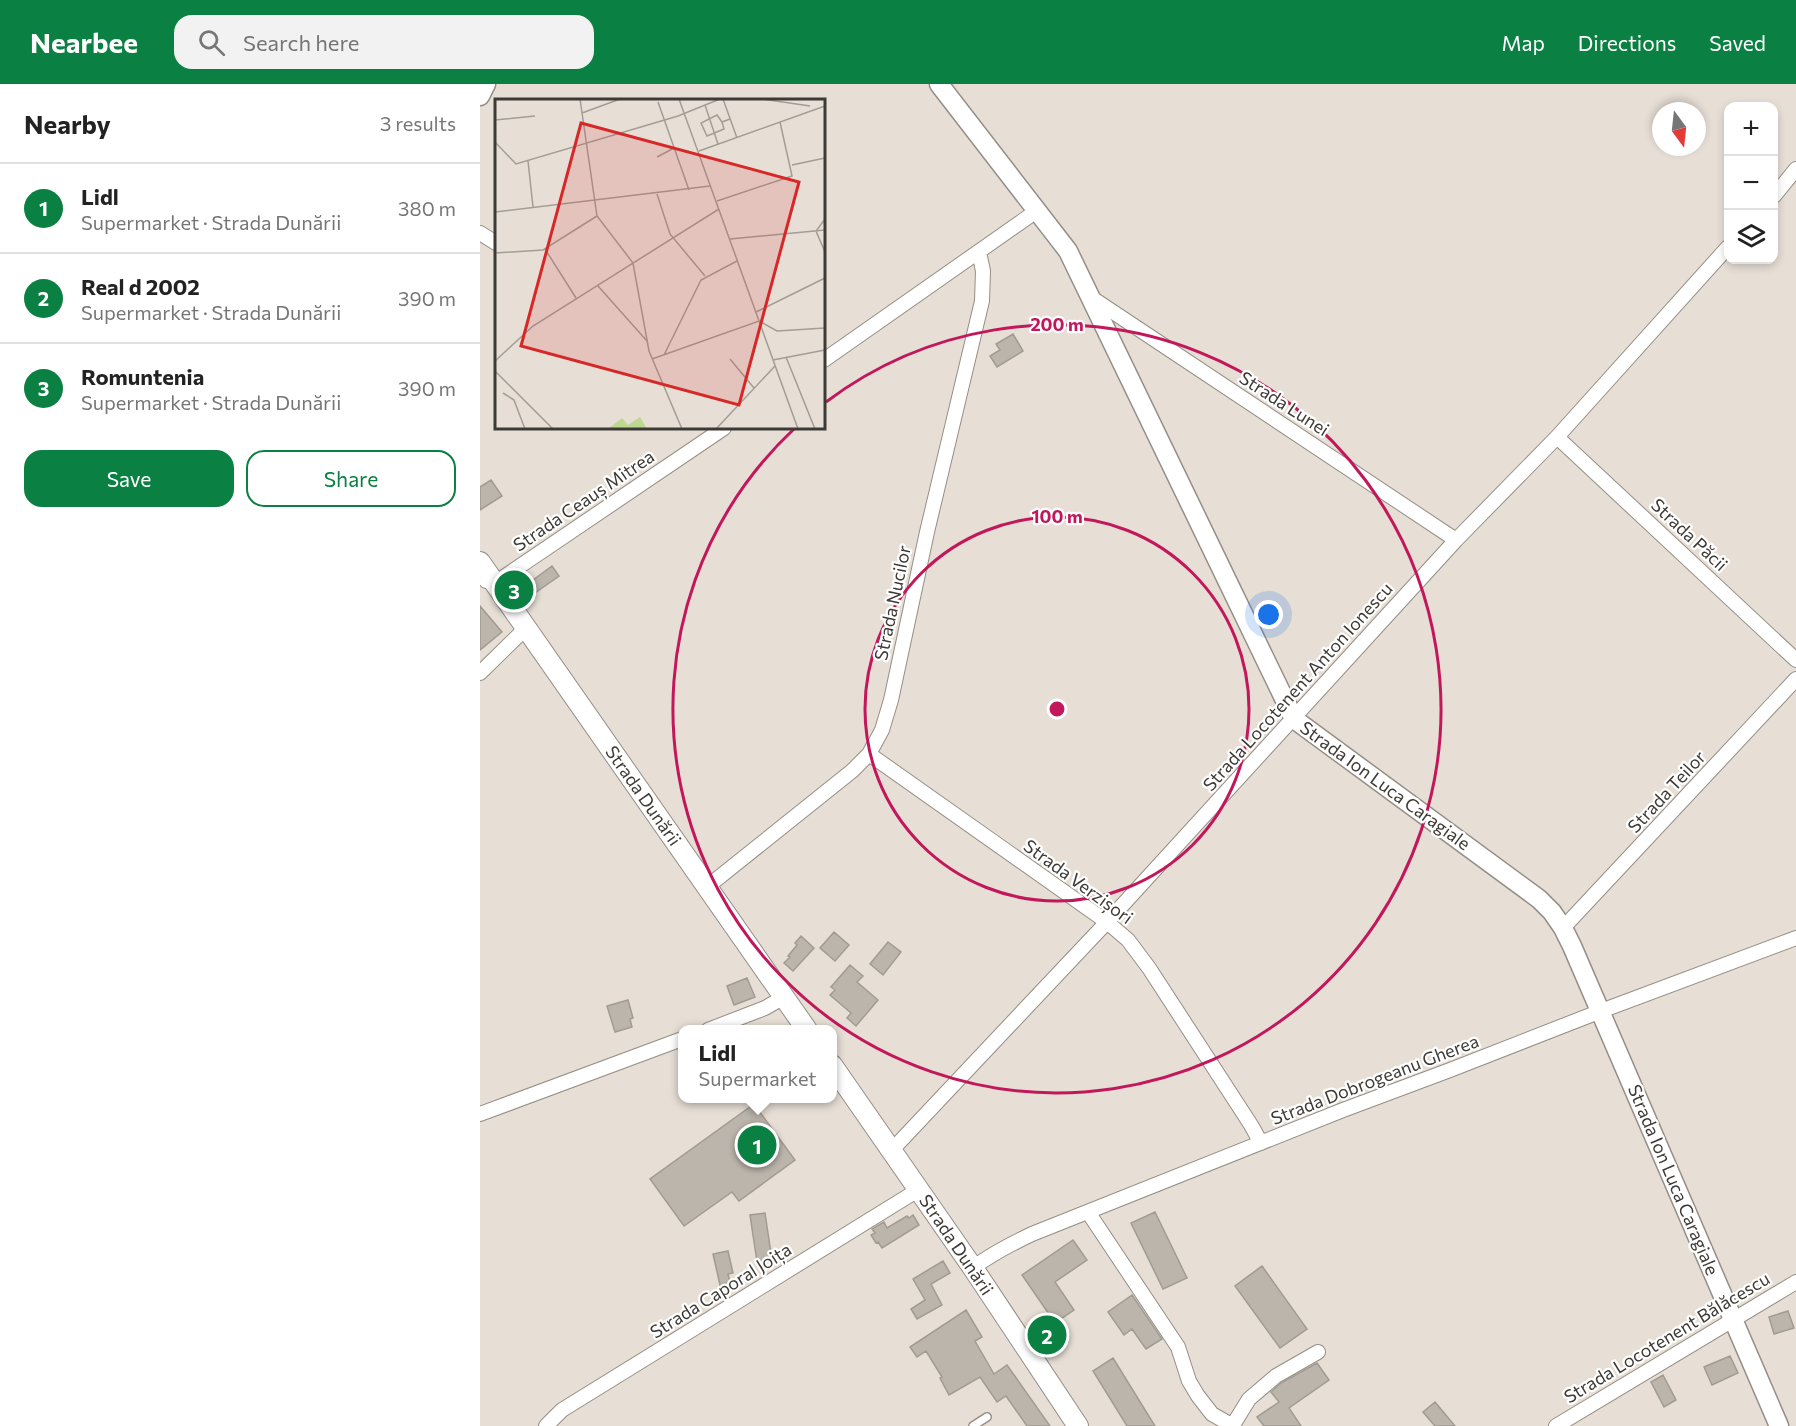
<!DOCTYPE html>
<meta charset="utf-8">
<style>
:root{--surface:#fff;--page:#f2f2f2;--text:#222;--muted:#767676;--line:#e0e0e0;--accent:#0b8043}
body{margin:0;font-family:Commissioner,sans-serif;background:var(--page);color:var(--text)}
.controls{position:absolute;right:18px;top:18px;display:grid;overflow:hidden;border-radius:12px;box-shadow:0 3px 9px #0003}
.controls button{width:54px;height:54px;display:grid;place-items:center;padding:0;border:0;border-bottom:2px solid var(--line);background:var(--surface);color:var(--text);font:30px sans-serif}
.compass{position:absolute;left:1172px;top:18px;width:54px;height:54px;border-radius:50%;background:var(--surface);box-shadow:0 3px 9px #0003;rotate:165deg}
.you{position:absolute;left:789px;top:531px;width:21px;height:21px;margin:-15px;border:4px solid #fff;border-radius:50%;background:#1a73e8;box-shadow:0 0 0 9px #1a73e833}
.badge{display:grid;place-items:center;width:39px;height:39px;border-radius:50%;background:var(--accent);color:#fff;font-size:20px;font-weight:700}
.pin{position:absolute;translate:-50% -50%;border:3px solid #fff;box-shadow:0 2px 6px #0006}
.popup{position:absolute;left:198px;top:941px;width:159px;height:78px;box-sizing:border-box;display:grid;place-content:center;border-radius:12px;background:var(--surface);filter:drop-shadow(0 2px 4px #0005);font-size:20px;white-space:nowrap;color:var(--muted)}
.popup b{font-size:22px;color:var(--text)}
.popup::after{content:'';position:absolute;left:50%;top:100%;margin-left:-12px;border:12px solid transparent;border-top-color:var(--surface)}
.list{margin:0;padding:0;list-style:none}
h2{display:flex;justify-content:space-between;align-items:center;height:78px;margin:0;padding:0 24px;font-size:26px}
h2 small{font-size:20px;font-weight:400;color:var(--muted)}
.list li{display:grid;grid-template-columns:39px 1fr auto;gap:18px;align-items:center;box-sizing:border-box;height:90px;padding:0 24px;border-top:2px solid var(--line)}
.list b{display:block;font-size:22px;white-space:nowrap}
.list p{margin:0;font-size:20px;white-space:nowrap;color:var(--muted)}
.list em{font-size:20px;font-style:normal;color:var(--muted)}
.actions{display:flex;gap:12px;padding:18px 24px}
.actions a{flex:1;padding:14px 0;border:2px solid var(--accent);border-radius:18px;text-align:center;font-size:21px;color:var(--accent)}
.actions .main{background:var(--accent);color:#fff}
.icon{flex:none;width:33px;height:33px;fill:none;stroke:currentColor;stroke-width:2;stroke-linecap:round;stroke-linejoin:round}
.map{position:relative;flex:none;width:1316px;height:1342px;overflow:hidden}
header{display:flex;align-items:center;gap:36px;box-sizing:border-box;height:84px;padding:0 30px;background:var(--accent);color:#fff}
header strong{font-size:28px}
nav{display:flex;gap:33px;margin-inline-start:auto;font-size:21px}
.search{width:420px;height:54px;background:var(--page);display:flex;align-items:center;gap:15px;box-sizing:border-box;padding:0 21px;border-radius:18px;color:var(--muted);font-size:22px}
main{display:flex}
aside{flex:1;background:var(--surface)}
.map>svg:first-child{display:block}
</style>
<header>
<strong>Nearbee</strong>
<div class="search"><svg class="icon" aria-label="search" viewBox="0 0 24 24"><circle cx="10" cy="10" r="6"/><path d="M15 15l6 6"/></svg>Search here</div>
<nav><a>Map</a><a>Directions</a><a>Saved</a></nav>
</header>
<main>
<aside>
<h2>Nearby<small>3 results</small></h2>
<ul class="list">
<li><span class="badge">1</span><div><b>Lidl</b><p>Supermarket · Strada Dunării</p></div><em>380 m</em></li>
<li><span class="badge">2</span><div><b>Real d 2002</b><p>Supermarket · Strada Dunării</p></div><em>390 m</em></li>
<li><span class="badge">3</span><div><b>Romuntenia</b><p>Supermarket · Strada Dunării</p></div><em>390 m</em></li>
</ul>
<div class="actions"><a class="main">Save</a><a>Share</a></div>
</aside>
<div class="map">
<svg width="1316" height="1342" viewBox="0 0 1316 1342">
<rect width="100%" height="100%" fill="#e7dfd6"/>
<!-- building -->
<path fill="#bcb5ac" stroke="#a19b92" stroke-width="1.5" d="M533,250L543,267L517,283L510,272L520,266L516,260Z
M11,396L22,412L0,426V403Z
M72,482L79,492L52,511L45,502Z
M0,522L22,548L0,566Z
M354,848L369,861L355,877L340,864Z
M321,852L334,864L313,887L304,879L310,873L308,872L317,861L315,859Z
M408,858L421,868L403,891L390,880Z
M370,881L383,892L377,898L398,916L376,942L367,934L371,929L350,911L355,906L351,903Z
M267,894L275,913L254,921L247,902Z
M148,916L153,934L150,935L152,943L135,948L127,922Z
M274,1020L315,1076L259,1117L252,1108L204,1142L170,1095Z
M675,1128L707,1194L683,1205L651,1139Z
M285,1129L292,1176L277,1178L270,1131Z
M433,1131L439,1141L402,1164L398,1158L396,1159L391,1151L395,1149L392,1145L404,1138L407,1144L427,1132L429,1134Z
M593,1156L607,1176L575,1198L594,1226L575,1239L542,1191Z
M248,1167L253,1189L248,1190L250,1198L240,1201L233,1170Z
M463,1177L470,1189L451,1200L462,1221L437,1235L431,1225L445,1216L433,1195Z
M782,1182L827,1245L800,1264L755,1202Z
M652,1211L682,1255L666,1265L652,1245L644,1251L628,1228Z
M486,1226L502,1253L495,1257L514,1290L527,1281L570,1342H547L526,1312L517,1318L500,1293L469,1311L460,1294L462,1293L446,1267L437,1273L430,1263Z
M1308,1227L1314,1244L1294,1250L1289,1233Z
M1250,1272L1258,1289L1232,1301L1224,1283Z
M633,1274L675,1342H647L613,1287Z
M837,1279L849,1296L809,1324L821,1342H784L777,1333L799,1318L791,1308L801,1299Z
M1183,1291L1196,1316L1184,1323L1171,1298Z
M955,1318L975,1342H955L943,1328Z"/>
<g fill="none" stroke-linecap="round" stroke-linejoin="round">
<defs>
<path id="service" d="M493,1342L507,1333"/>
<path id="minor" d="M1294,112L1316,85
M0,149L16,159
M612,214L976,456
M344,276L558,126
M1077,353L1316,576
M6,497L15,499L244,344
M0,589L46,544
M389,670L627,838L648,856L669,884L771,1041L781,1059
M227,803L372,687L389,670L402,646L411,616L447,448L502,217L503,187L499,168
M1083,844L1316,595
M228,946L285,924L304,913
M0,1030L202,955
M412,1066L627,838L976,456L1077,353L1248,163
M608,1128L698,1263L709,1297L718,1312L732,1330L753,1342
M493,1184C511,1170 531,1160 552,1150L863,1026L970,986L1121,927L1316,854
M753,1341L769,1315L796,1292L838,1268
M66,1342L82,1326L438,1106
M1076,1342L1316,1198"/>
<path id="tertiary" d="M459,0L588,167L814,635L1059,815L1072,828L1083,844L1092,862L1299,1342
M0,12L6,0"/>
<path id="secondary" d="M0,478L327,946
M352,981L493,1184L598,1342"/>
</defs>
<!-- service casing -->
<use href="#service" stroke="#958e86" stroke-width="10"/>
<!-- minor casing -->
<use href="#minor" stroke="#958e86" stroke-width="16"/>
<!-- tertiary casing -->
<use href="#tertiary" stroke="#958e86" stroke-width="21"/>
<!-- secondary casing -->
<use href="#secondary" stroke="#958e86" stroke-width="22"/>
<!-- service -->
<use href="#service" stroke="#fff" stroke-width="7"/>
<!-- minor -->
<use href="#minor" stroke="#fff" stroke-width="14"/>
<!-- tertiary -->
<use href="#tertiary" stroke="#fff" stroke-width="18"/>
<!-- secondary -->
<use href="#secondary" stroke="#fff" stroke-width="20"/>
</g>
<!-- distance rings -->
<g fill="none" stroke="#c2185b" stroke-width="3">
<circle cx="577" cy="625" r="192"/>
<path d="M346 318A384 384 0 1 1 315 344"/>
</g>
<g text-anchor="middle" stroke-width="4.5" stroke-linejoin="round" paint-order="stroke">
<!-- street labels -->
<g font-size="18" fill="#3d3a36" stroke="#fff">
<text transform="translate(804 320) rotate(33)" y="6">Strada Lunei</text>
<text transform="translate(104 417) rotate(-34)" y="6">Strada Ceauș Mitrea</text>
<text transform="translate(1209 451) rotate(43)" y="6">Strada Păcii</text>
<text transform="translate(413 519) rotate(-78)" y="6">Strada Nucilor</text>
<text transform="translate(818 603) rotate(-48)" y="6">Strada Locotenent Anton Ionescu</text>
<text transform="translate(905 702) rotate(36)" y="6">Strada Ion Luca Caragiale</text>
<text transform="translate(1187 708) rotate(-47)" y="6">Strada Teilor</text>
<text transform="translate(163 712) rotate(55)" y="6">Strada Dunării</text>
<text transform="translate(598 798) rotate(36)" y="6">Strada Verzișori</text>
<text transform="translate(895 996) rotate(-21)" y="6">Strada Dobrogeanu Gherea</text>
<text transform="translate(1193 1096) rotate(67)" y="6">Strada Ion Luca Caragiale</text>
<text transform="translate(476 1161) rotate(56)" y="6">Strada Dunării</text>
<text transform="translate(241 1207) rotate(-32)" y="6">Strada Caporal Joița</text>
<text transform="translate(1187 1254) rotate(-31)" y="6">Strada Locotenent Bălăcescu</text>
</g>
</g>
<!-- overview -->
<g transform="translate(15 15)">
<rect width="330" height="330" fill="#e7dfd6"/>
<path d="M145,318L152,330H113L127,319L133,326Z" fill="#bdd990"/>
<path fill="none" stroke="#a39d96" stroke-width="1.5" d="M85,0L102,117L138,164L154,252L187,330M184,0L303,330M228,0L242,39M267,0L315,7M163,3L194,91M210,6L223,45M87,14L125,0M0,21L40,17M227,23L229,30L212,37L206,24L222,16L227,23L235,20M0,43L21,65L183,17L225,0M204,52L330,7M162,58L179,49M33,62L38,108M297,66L330,59M162,95L175,135L210,177M222,102L297,77L285,23M0,113L215,87M330,120L321,132L330,153M235,140L330,131M50,150L81,199M0,154L48,151L102,117M103,187L152,242M261,213L330,179M169,256L206,181L242,162M291,258L320,330M157,260L264,222L282,232L330,229M235,260L259,289M278,261L330,251M0,262L38,227L224,110M0,272L58,330M8,294L19,301L30,330M221,330L280,267"/>
<path fill="#d62828" fill-opacity="0.15" stroke="#d62828" stroke-width="3" d="M86,24L304,83L244,306L26,247Z"/>
<rect width="330" height="330" fill="none" stroke="#3d3a36" stroke-width="3"/>
</g>
<circle cx="577" cy="625" r="9" fill="#c2185b" stroke="#fff" stroke-width="3"/>
<g font-size="18" text-anchor="middle" font-weight="bold" fill="#c2185b" stroke="#fff" stroke-width="4.5" stroke-linejoin="round" paint-order="stroke">
<text x="577" y="247">200 m</text>
<text x="577" y="439">100 m</text>
</g>
</svg>
<div class="controls">
<button>+</button>
<button>−</button>
<button><svg class="icon" aria-label="layers" viewBox="0 0 24 24"><path d="M12 4l9 5-9 5-9-5zM3 14l9 5 9-5"/></svg></button>
</div>
<svg class="compass" viewBox="-18 -18 36 36"><path d="M0-13l5 13h-10z" fill="#e53935"/><path d="M0 13l5-13h-10z" fill="#767676"/></svg>
<div class="you"></div>
<div class="pin badge" style="left:277px;top:1061px">1</div>
<div class="popup"><b>Lidl</b>Supermarket</div>
<div class="pin badge" style="left:567px;top:1251px">2</div>
<div class="pin badge" style="left:34px;top:506px">3</div>
</div>
</main>
